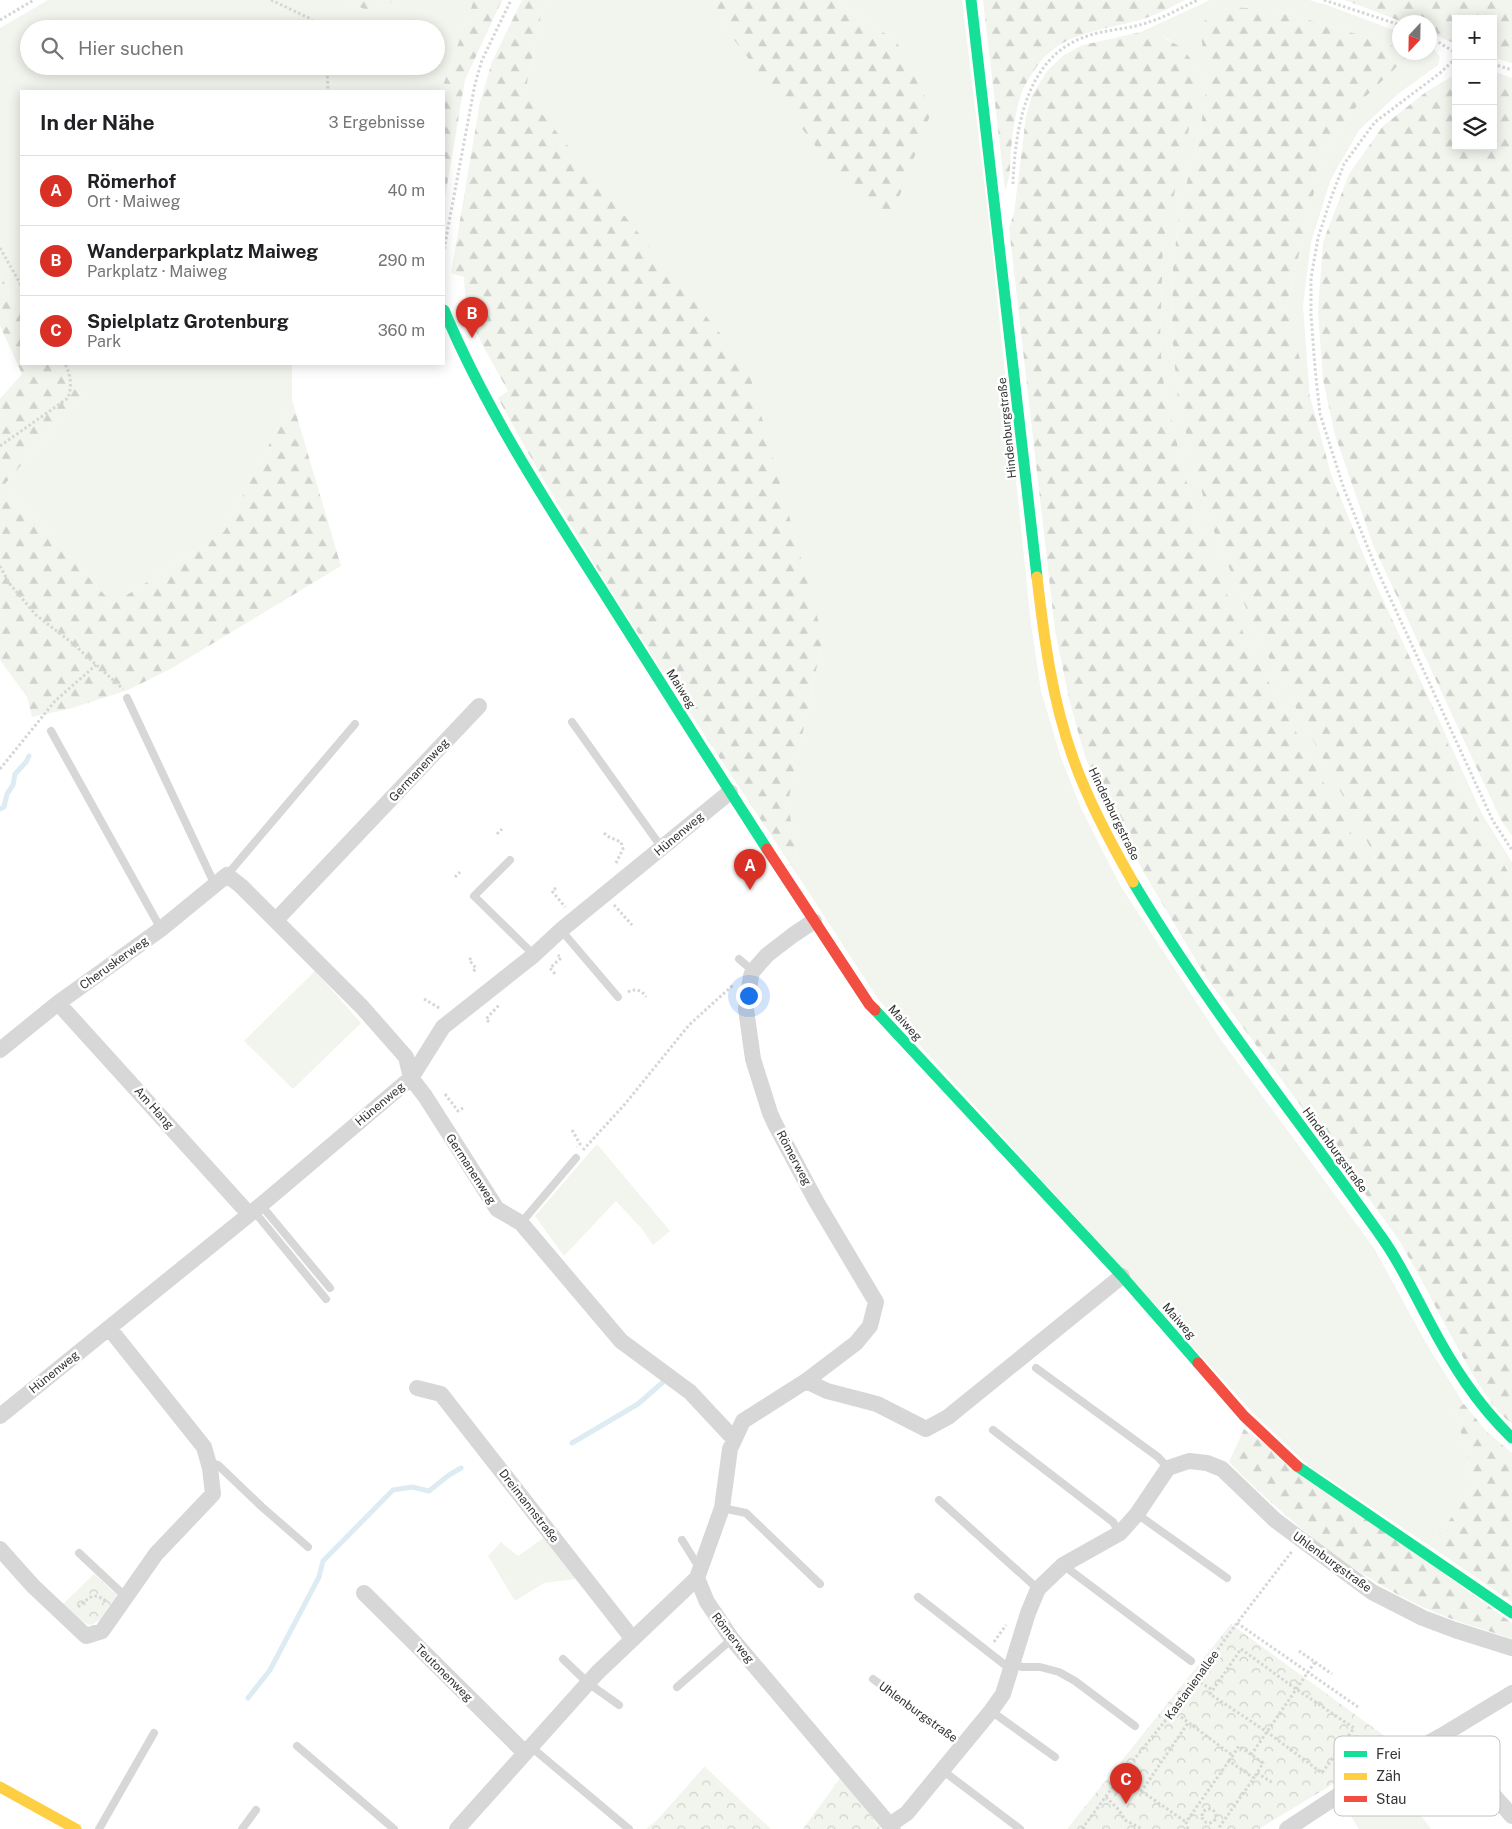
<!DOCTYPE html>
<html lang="de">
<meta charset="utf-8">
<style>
:root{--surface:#fff;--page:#f2f2f2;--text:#202124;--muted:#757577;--line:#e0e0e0;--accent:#d93025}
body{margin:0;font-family:"Public Sans",sans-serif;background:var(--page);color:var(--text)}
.controls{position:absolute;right:15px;top:15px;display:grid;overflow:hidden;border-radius:0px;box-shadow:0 2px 12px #0003}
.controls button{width:45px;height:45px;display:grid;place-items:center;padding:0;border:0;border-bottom:1px solid var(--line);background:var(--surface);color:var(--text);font:25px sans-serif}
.compass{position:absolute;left:1392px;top:15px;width:45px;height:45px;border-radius:50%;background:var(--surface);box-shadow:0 2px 12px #0003;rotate:202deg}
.you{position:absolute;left:748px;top:995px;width:18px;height:18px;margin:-12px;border:4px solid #fff;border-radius:50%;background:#1a73e8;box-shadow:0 0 0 8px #1a73e833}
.badge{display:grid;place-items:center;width:32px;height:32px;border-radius:50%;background:var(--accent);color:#fff;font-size:16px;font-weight:700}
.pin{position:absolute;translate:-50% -41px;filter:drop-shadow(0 1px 2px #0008)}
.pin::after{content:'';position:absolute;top:26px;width:18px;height:15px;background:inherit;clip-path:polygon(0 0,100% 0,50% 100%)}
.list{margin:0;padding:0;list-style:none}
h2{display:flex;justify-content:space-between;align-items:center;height:65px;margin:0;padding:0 20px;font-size:21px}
h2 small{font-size:16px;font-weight:400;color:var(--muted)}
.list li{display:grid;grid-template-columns:32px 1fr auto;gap:15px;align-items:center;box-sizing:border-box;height:70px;padding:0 20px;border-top:1px solid var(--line)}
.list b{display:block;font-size:19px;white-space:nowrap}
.list p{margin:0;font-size:16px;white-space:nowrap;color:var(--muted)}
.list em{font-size:16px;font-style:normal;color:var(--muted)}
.icon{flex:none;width:28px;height:28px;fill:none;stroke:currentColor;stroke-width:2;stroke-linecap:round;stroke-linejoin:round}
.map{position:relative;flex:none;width:1512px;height:1829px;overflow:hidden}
.search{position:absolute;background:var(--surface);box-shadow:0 2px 12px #0003;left:20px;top:20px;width:425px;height:55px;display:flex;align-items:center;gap:12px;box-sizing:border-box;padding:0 18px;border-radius:28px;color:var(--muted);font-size:19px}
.panel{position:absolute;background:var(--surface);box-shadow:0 2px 12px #0003;left:20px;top:90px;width:425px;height:275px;border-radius:0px}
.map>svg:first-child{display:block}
</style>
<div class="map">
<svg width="1512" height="1829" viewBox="0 0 1512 1829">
<defs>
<pattern id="forest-firs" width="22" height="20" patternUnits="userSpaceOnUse" patternTransform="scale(1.25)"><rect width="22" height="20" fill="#f1f5ed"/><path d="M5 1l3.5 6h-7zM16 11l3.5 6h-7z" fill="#cfd2cc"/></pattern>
<pattern id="park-crowns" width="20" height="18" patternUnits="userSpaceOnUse" patternTransform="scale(1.25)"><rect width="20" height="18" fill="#f1f5ed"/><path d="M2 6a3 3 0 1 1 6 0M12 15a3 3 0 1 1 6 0" fill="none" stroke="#cfd2cc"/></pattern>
</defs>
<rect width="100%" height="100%" fill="#fff"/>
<!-- grass -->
<path fill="#f1f5ed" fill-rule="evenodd" d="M48,0H343L371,12L396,0H474L441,91H21V312L0,275V28ZM29,29H436V66H29Z
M550,0H714L725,28L896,41L836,0H962L991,239L1031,624L1041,691L1061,758L1081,808L1120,885L1221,1040L1374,1248L1426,1343L1464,1404L1455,1410L1475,1486L1430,1546L1308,1465L1253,1413L878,999L800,879L788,802L823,638L525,93L542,11Z
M1210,0H1309L1327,5L1399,32V51L1390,44L1272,9L1205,57L1208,77L1200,132L1179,213L1173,269L1172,333L1178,403L1210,522L1259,639L1376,857L1368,865L1248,644L1213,563L1198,525L1178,448L1164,385L1160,344L1163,243L1197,67C1182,48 1168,32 1141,32Z
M1430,44L1440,57L1438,65L1398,94L1359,130L1331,179L1311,242L1303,306L1310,401L1286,308L1323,155L1359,103L1406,57L1401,53L1430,52Z
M53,364H292V400L224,532L113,604L4,485L81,396Z
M1445,733L1482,814L1512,862V879L1459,785Z
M315,971L361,1023L293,1089L244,1041Z
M597,1144L670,1231L653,1245L642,1229L616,1201L564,1256L535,1216Z
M545,1537L576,1579L544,1583L515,1601L488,1556L501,1542L518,1556Z
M1388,1772L1431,1829H1359L1341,1801Z"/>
<!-- forest -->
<path fill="url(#forest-firs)" d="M343,0H396L371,12Z
M474,0H502L465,80L444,203V91H441Z
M522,0H550L542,11L525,93L748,368L823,638L788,802L800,879C696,721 587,564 498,398L508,391L481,342L466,308L464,277L451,273L480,102L492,62Z
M714,0H836L896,41L932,110L890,221L817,148L725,28Z
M983,0H1185C1171,7 1158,14 1143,19C1101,32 1059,30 1033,72C1030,77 1026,83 1023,89C1016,107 1013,129 1011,149C1010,163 1011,177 1005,190Z
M1345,0H1512V63L1493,57V19H1456V44L1430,33V22H1403Z
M1223,7L1272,9L1390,44L1407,57L1359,103L1323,155L1286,308L1331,474L1372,576L1445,733L1459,785L1512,879V1424C1491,1407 1477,1382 1464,1359C1441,1319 1421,1277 1397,1237L1206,977L1147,878L1104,801L1085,757L1069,699L1055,630L1009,228L1014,213L1026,117L1032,95L1048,70L1064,55L1083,45L1141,32H1155L1182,48L1197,67L1198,81L1188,133L1163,243L1160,344L1164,385L1178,448L1198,525L1248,644L1368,864L1376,858L1259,639L1210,522L1178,403L1172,333L1173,269L1179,213L1200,132L1208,77L1199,25Z
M1493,71L1512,78V836L1501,820L1373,545L1335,435L1323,380L1318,312L1323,242L1349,174L1383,126L1426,92L1456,74V146H1493Z
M0,275L21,312V364H53L81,396L4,485L113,604L224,532L292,400L341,566L172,668L128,690L69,709L32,717L27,697L0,660V399L22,374L0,326Z
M1464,1404L1487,1432L1512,1453V1602L1430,1546L1475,1486L1455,1410Z
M1244,1429L1512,1623V1639C1487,1630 1461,1623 1436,1613C1356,1579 1289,1522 1229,1462Z"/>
<!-- park -->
<path fill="url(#park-crowns)" d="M94,1574L117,1595L100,1620L91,1625L83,1622L63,1604Z
M1231,1624L1397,1745L1259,1829H1067Z
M704,1767H705L771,1829H646L658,1819Z
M841,1777L881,1829H803Z"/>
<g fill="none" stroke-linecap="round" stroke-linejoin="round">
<!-- stream -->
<path stroke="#ddebf3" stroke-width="5" d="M0,809L4,807L7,794L13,785L15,774L26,762L29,756
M572,1443L638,1404L662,1383
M248,1698L270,1670L319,1577L323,1561L393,1490L412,1487L429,1491L449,1475L461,1468"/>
<!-- path -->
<path stroke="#d6d6d6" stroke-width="3" stroke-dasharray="2.5 2.5" stroke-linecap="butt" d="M271,0L309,18L320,29
M1324,0L1400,25
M0,20L34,0
M1430,37L1456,53
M1456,58L1440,73L1375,122L1344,164L1331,198L1318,238L1311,278V315L1315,368L1320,414L1344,489L1374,563L1493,821L1512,850
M1493,64L1512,70
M327,66L328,91
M1013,184C1015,131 1025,60 1082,38C1103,29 1128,30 1149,22C1166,17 1182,7 1198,0
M0,248L21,285
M444,249L475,84L482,60L511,0
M0,446L68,398C72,387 71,375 65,364
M0,566L9,583L36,615L71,642L123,689
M0,769L55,701L96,665
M604,833L609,837L621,842L623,849L616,863
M497,834L502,829
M455,877L460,872
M556,888L552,891L565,907
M614,905L632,925
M471,958L469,960L476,968L473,972
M555,974L550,968L561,958L558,955
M628,992C635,988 642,990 646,997
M424,999L441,1009
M489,1022L486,1019L500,1004
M445,1094L458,1111L463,1108
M572,1130L580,1144L577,1147
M583,1150L625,1104L689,1025L733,985
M78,1607C90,1598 92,1591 106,1601
M1237,1623L1358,1707
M994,1642L1006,1625
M1241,1649L1296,1689L1354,1728L1322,1773L1267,1732L1210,1694Z
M1315,1662L1332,1674
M1196,1680L1213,1690
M1173,1711L1232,1755
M1251,1755L1315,1662L1299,1651
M1229,1761L1239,1746L1263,1763L1254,1778
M1257,1773L1273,1783
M1121,1777L1186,1822
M1141,1792L1188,1723
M1106,1797L1119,1810L1125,1820L1142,1829
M1202 1816a7 7 0 1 1 14 0a7 7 0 1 1-14 0Z
M701,1829H704
M1082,1829L1120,1777L1173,1711L1237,1623L1293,1550
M1188,1829L1186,1822L1229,1761L1254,1778L1218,1829"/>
<!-- lane -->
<path stroke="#d7d7d7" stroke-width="8" d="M127,698L215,885
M572,722L662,848
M51,731L161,929
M510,860L474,896L534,955
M227,875L355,724
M561,930L618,997
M739,959L753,971
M261,1205L330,1288
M253,1210L326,1299
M521,1223L576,1158
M1036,1368L1158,1457L1168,1468
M993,1430L1113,1522L1120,1533
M209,1462L218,1465L262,1507L308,1547
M939,1500L1038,1589
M722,1508L746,1513L820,1584
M1137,1514L1227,1578
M682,1540L700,1569
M79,1553L126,1597
M1063,1565L1191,1661
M918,1597L1005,1665L1012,1667
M563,1659L588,1683L619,1705
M1013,1663L1022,1667H1040L1059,1672L1075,1681L1135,1726
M873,1679L963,1745
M677,1687L732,1639
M991,1711L1055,1757
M297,1746L394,1829
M531,1747L629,1829
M942,1770L1020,1829
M99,1829L154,1733
M242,1829L256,1810"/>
<!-- street -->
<path stroke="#d7d7d7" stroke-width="16" d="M276,920L479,706
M814,921L793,935L767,955L753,971L751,976L746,1009L753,1059L770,1113L775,1124L816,1201L876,1302L870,1326L856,1343L806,1381L743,1421L730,1449L722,1508L697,1578L707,1602L732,1639L893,1829
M58,1003L249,1214
M0,1050L58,1003L161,929L227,875L241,886L362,1007L406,1057L411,1078L425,1096L497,1209L521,1223L621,1341L690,1392L734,1439
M806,1381L827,1391L877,1404L926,1429L948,1417L1122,1276
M417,1388L441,1394L632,1638
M0,1416L261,1205L411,1078L443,1027L534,955L561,930L730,792
M0,1549L33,1586L86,1636L102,1631L156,1554L213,1494L210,1468L204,1447L109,1328
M364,1593L525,1753
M1441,1736L1512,1816
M891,1824L907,1813L991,1711L1003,1694L1028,1613L1038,1589L1063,1565L1120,1533L1137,1514L1168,1468L1189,1461L1207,1463L1222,1469L1275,1520L1372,1592L1423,1618L1455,1630L1512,1648
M457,1829L597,1673L697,1578
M1287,1829L1348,1789L1441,1736L1512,1693"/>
<!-- fast -->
<path stroke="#16e098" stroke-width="11" d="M971,0L1037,577
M444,310C486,410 546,502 604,593C658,679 712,764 767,849
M1133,882C1208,1008 1301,1122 1385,1242C1402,1267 1415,1295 1429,1321C1452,1365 1477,1404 1512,1438
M875,1010L1122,1276L1198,1363
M1297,1466L1512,1613"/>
<!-- slow -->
<path stroke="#ffcf43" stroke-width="11" d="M1037,577C1044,638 1052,700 1073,758C1088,801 1110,842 1133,882
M0,1787L76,1829"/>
<!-- jam -->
<path stroke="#f24e42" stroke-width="11" d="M767,849L869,1004L875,1010
M1198,1363L1244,1416L1297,1466"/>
</g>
<g text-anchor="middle" stroke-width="5" stroke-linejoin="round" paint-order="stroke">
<!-- street labels -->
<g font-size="12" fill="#333" stroke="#fff">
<text transform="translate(1007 428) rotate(-96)" y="4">Hindenburgstraße</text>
<text transform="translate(681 689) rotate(58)" y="4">Maiweg</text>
<text transform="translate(419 770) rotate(-47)" y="4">Germanenweg</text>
<text transform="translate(1114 814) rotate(64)" y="4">Hindenburgstraße</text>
<text transform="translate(679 834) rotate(-40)" y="4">Hünenweg</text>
<text transform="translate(114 963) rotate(-36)" y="4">Cheruskerweg</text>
<text transform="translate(905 1023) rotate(48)" y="4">Maiweg</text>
<text transform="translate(380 1104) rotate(-40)" y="4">Hünenweg</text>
<text transform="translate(154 1108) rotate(48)" y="4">Am Hang</text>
<text transform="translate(1335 1150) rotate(54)" y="4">Hindenburgstraße</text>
<text transform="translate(794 1158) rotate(62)" y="4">Römerweg</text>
<text transform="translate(471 1169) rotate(57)" y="4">Germanenweg</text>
<text transform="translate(1179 1321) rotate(49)" y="4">Maiweg</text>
<text transform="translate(54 1372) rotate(-39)" y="4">Hünenweg</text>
<text transform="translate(529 1506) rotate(52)" y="4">Dreimannstraße</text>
<text transform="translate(1332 1562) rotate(36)" y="4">Uhlenburgstraße</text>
<text transform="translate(733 1638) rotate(52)" y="4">Römerweg</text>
<text transform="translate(444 1673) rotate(45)" y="4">Teutonenweg</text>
<text transform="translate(1192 1685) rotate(-54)" y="4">Kastanienallee</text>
<text transform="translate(918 1712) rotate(36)" y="4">Uhlenburgstraße</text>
</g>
</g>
<!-- legend -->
<rect x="1334" y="1736" width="166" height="80" rx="8" fill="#fff" stroke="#c2c2c2" stroke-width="1"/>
<rect x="1344" y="1751" width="23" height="6" fill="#16e098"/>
<rect x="1344" y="1773" width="23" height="7" fill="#ffcf43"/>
<rect x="1344" y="1796" width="23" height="6" fill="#f24e42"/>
<g font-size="14" fill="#333">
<text x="1376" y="1759">Frei</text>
<text x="1376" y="1781">Zäh</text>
<text x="1376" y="1804">Stau</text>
</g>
</svg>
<div class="controls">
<button>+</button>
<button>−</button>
<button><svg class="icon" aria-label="layers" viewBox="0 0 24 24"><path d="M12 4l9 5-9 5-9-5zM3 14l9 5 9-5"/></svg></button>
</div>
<svg class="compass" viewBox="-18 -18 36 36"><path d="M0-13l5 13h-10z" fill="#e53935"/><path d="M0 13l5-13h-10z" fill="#757577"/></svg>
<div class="you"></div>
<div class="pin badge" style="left:750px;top:890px">A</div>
<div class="pin badge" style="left:472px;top:338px">B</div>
<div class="pin badge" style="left:1126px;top:1804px">C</div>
<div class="search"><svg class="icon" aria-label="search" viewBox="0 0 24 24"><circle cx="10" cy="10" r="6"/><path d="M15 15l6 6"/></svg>Hier suchen</div>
<section class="panel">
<h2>In der Nähe<small>3 Ergebnisse</small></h2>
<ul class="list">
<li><span class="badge">A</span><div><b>Römerhof</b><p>Ort · Maiweg</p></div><em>40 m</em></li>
<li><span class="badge">B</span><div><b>Wanderparkplatz Maiweg</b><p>Parkplatz · Maiweg</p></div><em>290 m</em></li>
<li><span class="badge">C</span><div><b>Spielplatz Grotenburg</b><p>Park</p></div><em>360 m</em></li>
</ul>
</section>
</div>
